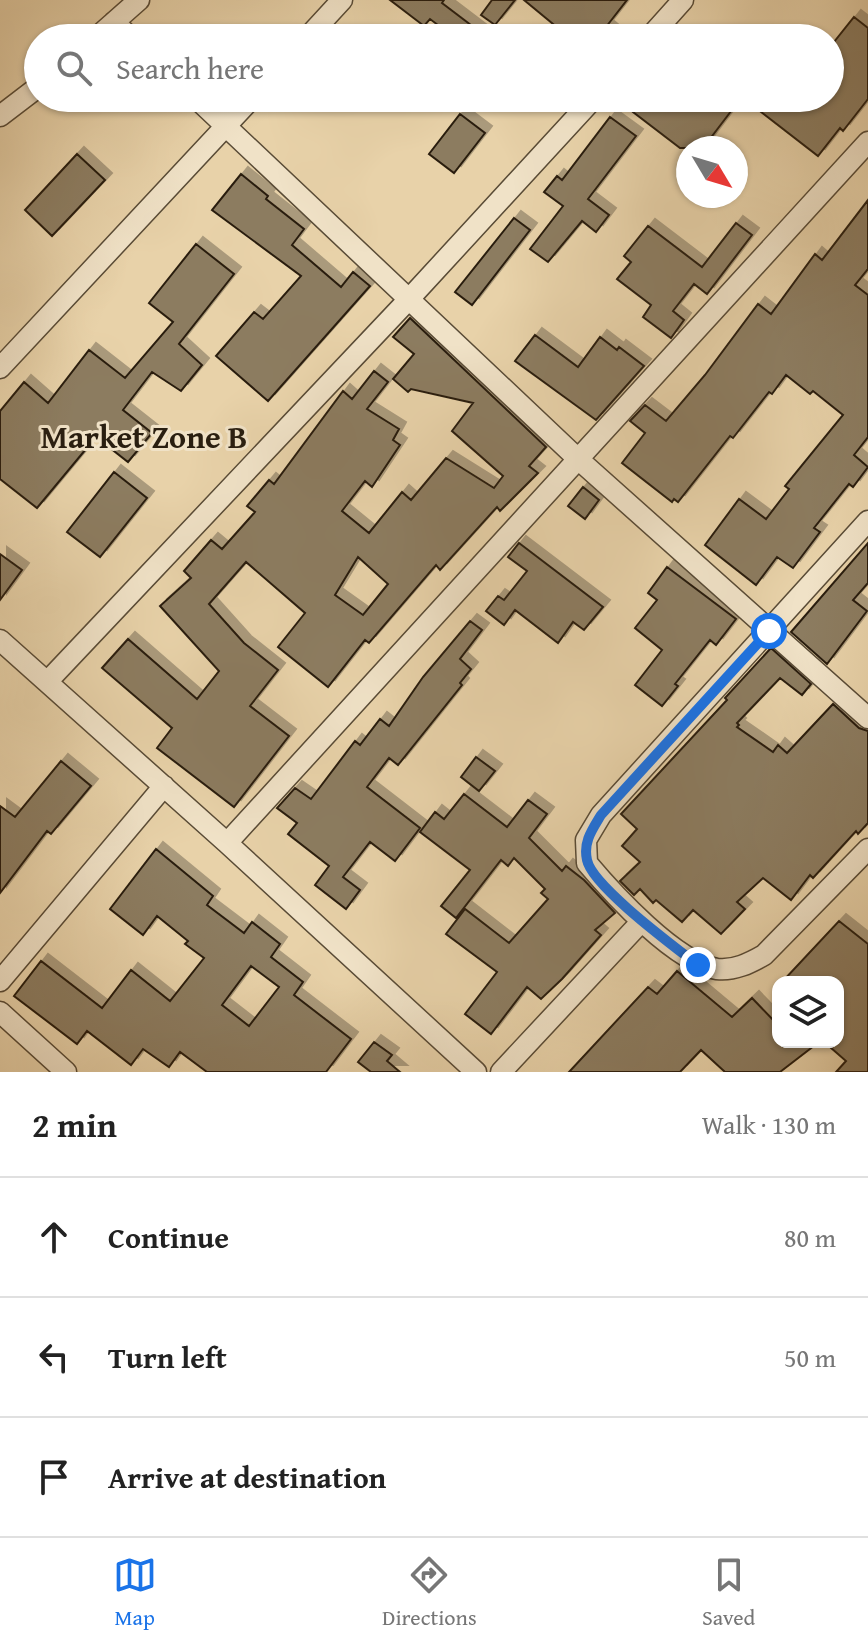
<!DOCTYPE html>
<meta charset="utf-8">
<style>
:root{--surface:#fff;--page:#f2f2f2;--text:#222;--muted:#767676;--line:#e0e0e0;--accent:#1a73e8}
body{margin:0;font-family:"Gentium Book Plus",serif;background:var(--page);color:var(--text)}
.controls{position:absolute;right:24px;bottom:24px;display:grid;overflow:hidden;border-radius:16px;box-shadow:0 2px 6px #0004}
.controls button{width:72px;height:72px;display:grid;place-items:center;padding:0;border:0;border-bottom:2px solid var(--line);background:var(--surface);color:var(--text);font:40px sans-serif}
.compass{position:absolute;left:676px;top:136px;width:72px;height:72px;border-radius:50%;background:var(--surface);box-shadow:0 2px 6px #0004;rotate:128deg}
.stop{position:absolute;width:24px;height:24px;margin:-18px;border:6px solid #1a73e8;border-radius:50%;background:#fff}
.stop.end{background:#1a73e8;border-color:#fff;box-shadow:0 2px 8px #0008}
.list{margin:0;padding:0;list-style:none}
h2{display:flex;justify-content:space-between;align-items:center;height:104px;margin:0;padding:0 32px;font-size:34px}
h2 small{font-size:26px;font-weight:400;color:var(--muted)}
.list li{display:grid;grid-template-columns:52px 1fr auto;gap:24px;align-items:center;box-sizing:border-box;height:120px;padding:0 32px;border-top:2px solid var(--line)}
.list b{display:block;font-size:30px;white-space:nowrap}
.list em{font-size:26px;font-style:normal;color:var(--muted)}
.icon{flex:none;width:44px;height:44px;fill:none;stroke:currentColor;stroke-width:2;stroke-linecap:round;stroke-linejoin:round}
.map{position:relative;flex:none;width:868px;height:1072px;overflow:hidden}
.search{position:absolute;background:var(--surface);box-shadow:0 2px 6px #0004;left:24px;right:24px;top:24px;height:88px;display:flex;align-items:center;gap:20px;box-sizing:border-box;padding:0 28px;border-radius:44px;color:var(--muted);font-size:30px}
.sheet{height:464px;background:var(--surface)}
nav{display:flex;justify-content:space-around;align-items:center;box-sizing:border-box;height:112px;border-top:2px solid var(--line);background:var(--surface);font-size:22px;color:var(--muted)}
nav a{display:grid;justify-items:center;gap:4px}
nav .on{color:var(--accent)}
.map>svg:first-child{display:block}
</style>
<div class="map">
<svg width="868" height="1072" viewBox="0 0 868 1072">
<defs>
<filter id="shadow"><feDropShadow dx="7" dy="-7" stdDeviation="0" flood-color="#0004"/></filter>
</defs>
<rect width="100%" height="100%" fill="#e8d2a9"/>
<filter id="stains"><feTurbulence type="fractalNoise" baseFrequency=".0025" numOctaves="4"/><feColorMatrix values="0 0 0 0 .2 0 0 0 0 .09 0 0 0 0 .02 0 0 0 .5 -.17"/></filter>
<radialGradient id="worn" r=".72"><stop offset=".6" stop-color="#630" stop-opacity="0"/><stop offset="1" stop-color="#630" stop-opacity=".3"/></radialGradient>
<!-- building -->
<path fill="#8c7c60" stroke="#291e10" stroke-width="2" fill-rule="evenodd" filter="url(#shadow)" d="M390,0H444L442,3L488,38H455L430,19L424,26Z
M492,0H515L495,25L481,15Z
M524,0H627L606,27L619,38H570Z
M854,17L868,28V99L843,131L840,128L818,156L743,98H830V47Z
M643,98H741L703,148H680L633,112Z
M460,114L485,133L454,173L429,154Z
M610,117L636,136L588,199L609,215L596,232L582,221L548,262L530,249L563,206L544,192L557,176L562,180Z
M77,154L105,180L52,236L25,210Z
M241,174L268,196L266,199L304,229L292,245L341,287L353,272L370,286L268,401L216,356L254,312L263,319L301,276L212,210Z
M868,200V269L855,285L868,295V437L854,455L868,467L853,487L849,484L814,528L820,532L793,568L777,557L756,585L705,545L739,499L766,519L789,489L785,486L843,415L813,391L810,394L786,375L772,394L769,392L733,438L730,436L678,502L674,499L672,502L622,463L645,433L630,421L645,405L666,421L705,375L758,304L771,314L815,254L822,260Z
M514,218L530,230L472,305L455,292Z
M736,223L752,235L707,294L694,284L673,311L684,320L671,338L643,317L651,305L617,279L631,262L624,256L648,226L702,267Z
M196,244L234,274L179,344L202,365L181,391L152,372L123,410L152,433L128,462L96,437L37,508L0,479V411L24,382L48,403L89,350L125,378L173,322L149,303Z
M410,318L546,447L529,466L538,473L500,511L497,507L440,570L436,565L369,643L365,640L328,687L278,647L305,613L246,562L209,604L244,643L278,670L250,706L289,736L234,807L157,748L172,728L102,668L128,639L197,699L219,671L160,606L191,578L184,571L211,540L222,549L255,512L247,506L269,480L274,484L343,391L352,399L374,371L388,382L367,409L399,429L393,440L400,445L372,487L365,481L342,511L369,533L402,492L411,500L446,458L494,488L503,476L452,431L473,403L411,389L408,392L393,379L414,354L393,337ZM358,557L388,584L363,615L335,595Z
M535,335L578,367L600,337L617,350L619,347L644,366L596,420L515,361Z
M114,472L147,498L100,557L67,532Z
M583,487L599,500L585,519L568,506Z
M519,543L603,607L584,630L573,622L558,643L515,610L504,625L486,611L498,596L504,600L527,571L508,557Z
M868,543V583L853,600L867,611L827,664L791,632Z
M0,554L22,570L0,600Z
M667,567L736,619L716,645L710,640L675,684L678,686L662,706L635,685L662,650L635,628L657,600L648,593Z
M470,621L482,630L460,659L471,669L460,683L462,685L398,765L389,758L367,787L420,828L395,861L370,842L343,877L360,890L346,909L315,885L329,866L288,834L297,823L277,808L295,788L311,799L355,741L360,745L380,719L389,726L423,677Z
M771,648L811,684L802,695L780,678L737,723L739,725L737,727L773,752L778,745L787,753L833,704L859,728L868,731V823L858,834L856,831L813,878L810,875L791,900L763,878L737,902L745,909L721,934L693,910L682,922L656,900L653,903L640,889L634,895L620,881L640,862L622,846L637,829L621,814L727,700L725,698Z
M476,757L495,771L479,791L461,777Z
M61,761L91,786L51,834L47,831L0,893V806L15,817Z
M464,794L507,827L528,800L547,814L529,838L562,871L566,866L584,880L615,913L595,930L601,935L562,979L541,999L527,987L491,1034L465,1014L497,972L446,934L465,909L509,943L548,899L541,893L545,889L514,858L508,866L501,860L456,918L441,906L470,870L420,832L435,812L444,819Z
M156,849L213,896L207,905L244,933L252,922L280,944L271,957L303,982L294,995L351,1039L326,1072H207L180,1052L169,1067L143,1049L131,1065L87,1031L77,1044L14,996L41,961L102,1008L131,970L170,1001L204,958L185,944L188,941L157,916L143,935L110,909ZM251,966L279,987L249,1026L222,1005Z
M839,921L868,944V1072H836L846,1061L830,1047L833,1042H838L839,982H782Z
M677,971L732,1017L752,998L778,1025V1042H819L780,1072H725L701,1050L680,1072H569L648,987L657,994Z
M374,1042L392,1055L387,1061L400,1072H371L358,1062Z"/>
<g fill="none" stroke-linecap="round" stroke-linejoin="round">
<defs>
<path id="street" d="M114,22L131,38
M96,38L139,0
M307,38L342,0
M649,38L683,0
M196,98L578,459L868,718
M0,116L38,87
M0,368L252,98
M868,521L601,815L586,840L587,863C613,894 676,963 717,969C734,971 750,963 764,955L868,849
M0,640L227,843L476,1072
M47,682L410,298L594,98
M227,843L868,142
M0,981L164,786
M0,1012L66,1072
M501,1072L641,922"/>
</defs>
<!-- street casing -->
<use href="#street" stroke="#594b36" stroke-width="23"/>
<!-- street -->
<use href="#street" stroke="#f0e2c7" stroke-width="20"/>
</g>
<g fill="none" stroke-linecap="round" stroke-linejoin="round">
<!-- route -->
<path stroke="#1a73e8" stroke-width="10" d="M698,965C675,947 592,886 587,860C583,842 592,830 601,815L769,631"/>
</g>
<g text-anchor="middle" stroke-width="6" stroke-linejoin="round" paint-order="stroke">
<!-- quarter labels -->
<g font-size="32" font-weight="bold" fill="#291e10" stroke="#f0e2c7">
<text x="144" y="448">Market Zone B</text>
</g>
</g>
<rect width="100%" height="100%" filter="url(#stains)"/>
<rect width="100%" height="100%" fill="url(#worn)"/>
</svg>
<div class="controls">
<button><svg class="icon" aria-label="layers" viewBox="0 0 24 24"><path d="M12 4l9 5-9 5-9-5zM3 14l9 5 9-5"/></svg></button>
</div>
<svg class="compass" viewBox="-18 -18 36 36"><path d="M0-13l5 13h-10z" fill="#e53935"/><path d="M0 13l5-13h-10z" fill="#767676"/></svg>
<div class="stop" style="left:769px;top:631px"></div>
<div class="stop end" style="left:698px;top:965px"></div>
<div class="search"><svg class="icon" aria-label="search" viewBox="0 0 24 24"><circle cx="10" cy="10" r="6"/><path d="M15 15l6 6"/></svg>Search here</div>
</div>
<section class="sheet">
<h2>2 min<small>Walk · 130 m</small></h2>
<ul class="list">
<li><svg class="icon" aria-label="ahead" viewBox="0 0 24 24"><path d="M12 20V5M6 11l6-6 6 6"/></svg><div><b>Continue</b></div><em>80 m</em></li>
<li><svg class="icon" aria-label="left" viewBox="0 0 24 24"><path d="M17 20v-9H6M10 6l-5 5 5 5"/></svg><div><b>Turn left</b></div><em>50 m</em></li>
<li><svg class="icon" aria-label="arrive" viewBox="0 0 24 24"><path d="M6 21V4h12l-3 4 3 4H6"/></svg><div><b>Arrive at destination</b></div></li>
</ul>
</section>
<nav>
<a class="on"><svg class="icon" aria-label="map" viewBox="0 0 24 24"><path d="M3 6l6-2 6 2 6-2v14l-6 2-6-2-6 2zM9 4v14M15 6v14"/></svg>Map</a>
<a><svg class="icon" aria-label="directions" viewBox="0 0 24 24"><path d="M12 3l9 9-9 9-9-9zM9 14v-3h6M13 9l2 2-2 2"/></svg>Directions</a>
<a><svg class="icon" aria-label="saved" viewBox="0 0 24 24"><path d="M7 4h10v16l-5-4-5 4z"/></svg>Saved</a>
</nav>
